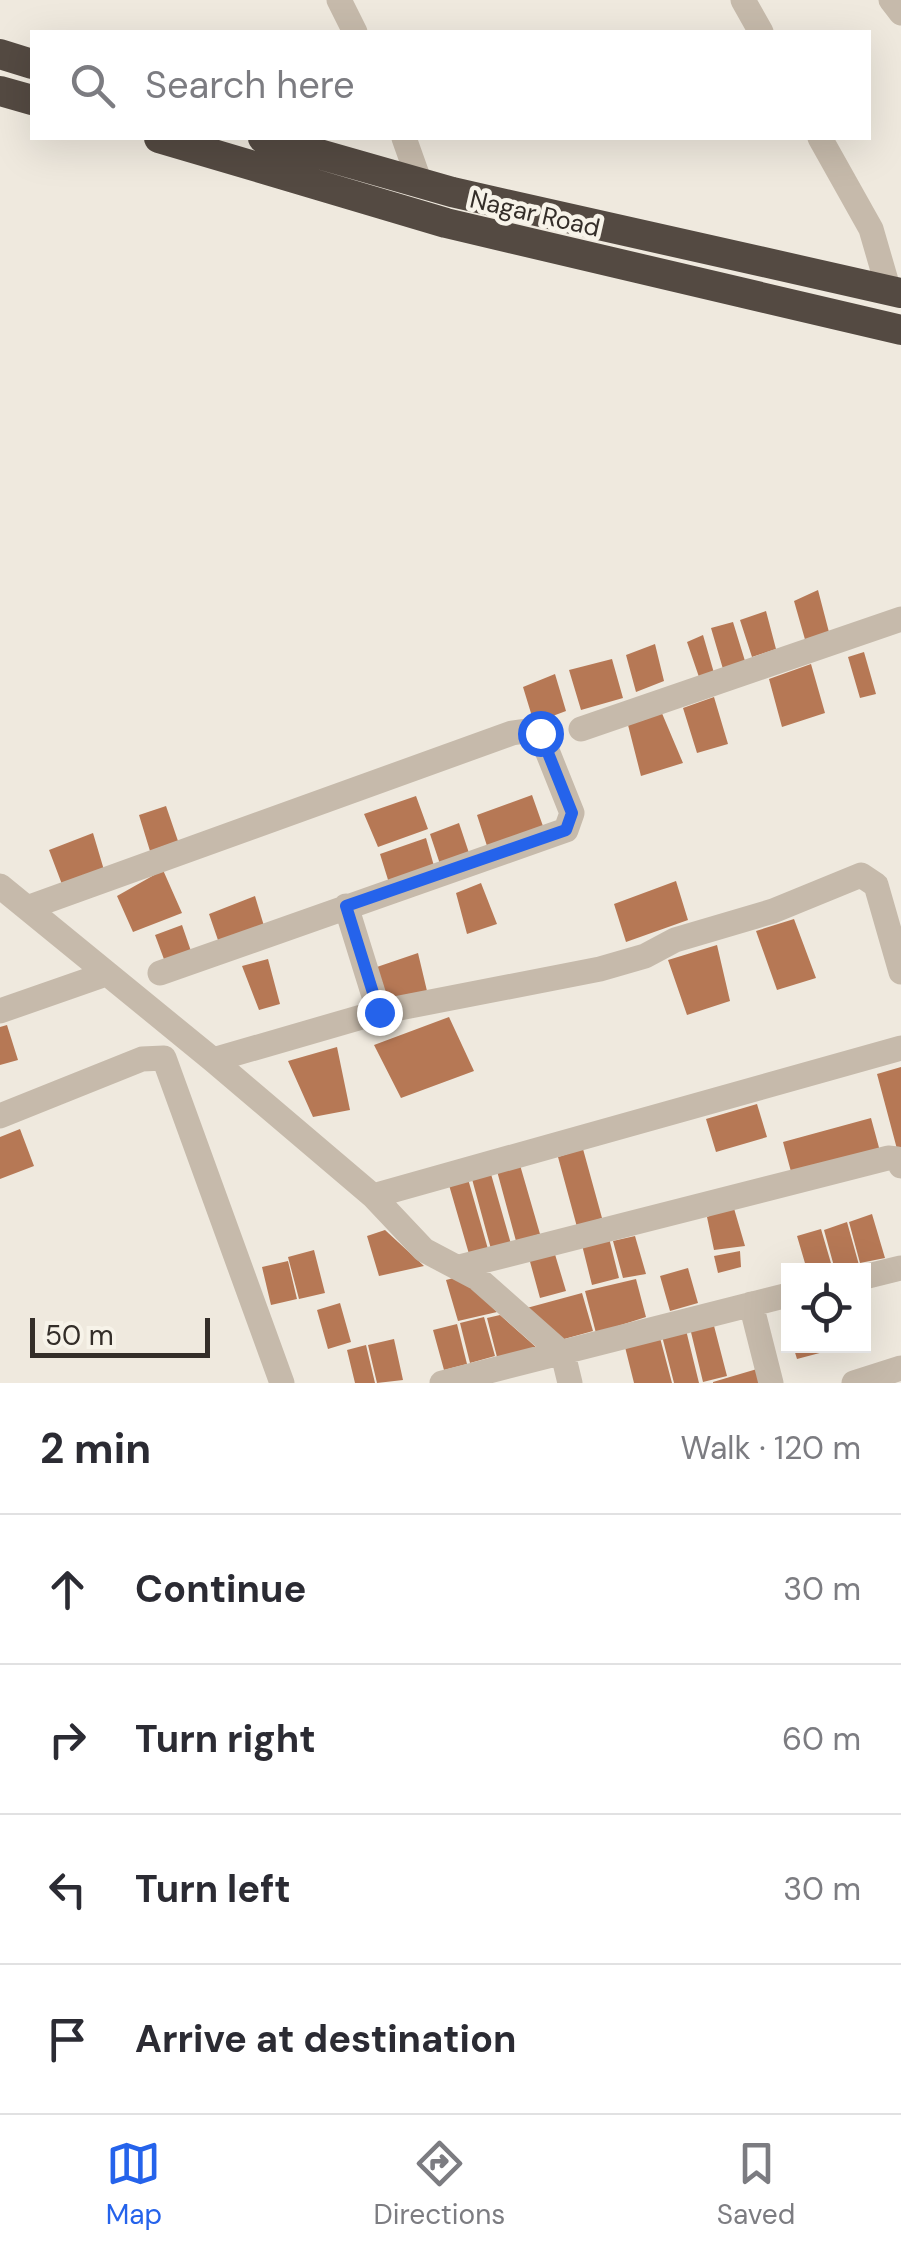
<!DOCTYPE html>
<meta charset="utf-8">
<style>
:root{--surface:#fff;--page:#f7f7f7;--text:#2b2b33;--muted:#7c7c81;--line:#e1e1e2;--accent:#2563eb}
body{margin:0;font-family:"DM Sans",sans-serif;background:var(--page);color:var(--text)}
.controls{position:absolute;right:30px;bottom:30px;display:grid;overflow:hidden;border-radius:0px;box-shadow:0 10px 40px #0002}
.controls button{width:90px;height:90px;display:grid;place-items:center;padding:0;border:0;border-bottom:2px solid var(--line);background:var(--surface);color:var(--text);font:50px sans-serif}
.scale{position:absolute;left:30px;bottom:25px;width:180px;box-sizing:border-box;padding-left:10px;border:5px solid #342e29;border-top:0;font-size:28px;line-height:35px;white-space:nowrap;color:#342e29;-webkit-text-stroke:8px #f7f3e9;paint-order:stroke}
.stop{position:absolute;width:30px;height:30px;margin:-22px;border:8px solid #2563eb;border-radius:50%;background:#fff}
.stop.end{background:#2563eb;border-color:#fff;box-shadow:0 2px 10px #0008}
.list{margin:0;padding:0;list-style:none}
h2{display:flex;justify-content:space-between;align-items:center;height:130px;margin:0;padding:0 40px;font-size:42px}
h2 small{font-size:32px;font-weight:400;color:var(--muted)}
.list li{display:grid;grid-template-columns:65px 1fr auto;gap:30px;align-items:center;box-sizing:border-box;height:150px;padding:0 40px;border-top:2px solid var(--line)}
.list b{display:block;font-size:38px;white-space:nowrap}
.list em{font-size:32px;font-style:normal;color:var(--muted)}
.icon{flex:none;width:55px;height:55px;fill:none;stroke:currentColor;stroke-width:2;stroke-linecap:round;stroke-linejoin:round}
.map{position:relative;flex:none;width:901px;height:1383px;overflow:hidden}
.search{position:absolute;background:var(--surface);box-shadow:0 10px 40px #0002;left:30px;right:30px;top:30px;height:110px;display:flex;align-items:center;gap:25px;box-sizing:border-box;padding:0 35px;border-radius:0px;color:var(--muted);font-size:38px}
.sheet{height:730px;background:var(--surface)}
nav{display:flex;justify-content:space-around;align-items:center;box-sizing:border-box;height:140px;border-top:2px solid var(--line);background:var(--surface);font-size:28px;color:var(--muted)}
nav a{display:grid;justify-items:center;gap:5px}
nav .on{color:var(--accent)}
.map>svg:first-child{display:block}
</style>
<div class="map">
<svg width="901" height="1383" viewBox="0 0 901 1383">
<rect width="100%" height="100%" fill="#efe9de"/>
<!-- building -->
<path fill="#b67855" d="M818,590L830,636L806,643L794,601Z
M766,611L776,649L752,657L740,620Z
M733,622L745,661L723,669L711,628Z
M703,635L714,673L699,677L687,642Z
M655,644L664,681L636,692L626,655Z
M864,652L876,694L860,698L848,657Z
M612,659L623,698L581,710L569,670Z
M811,664L825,713L782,727L769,679Z
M555,674L566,711L534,723L523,687Z
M714,697L728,744L697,753L683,708Z
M661,711L683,763L641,776L628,725Z
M532,795L544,829L488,849L477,815Z
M416,796L428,829L378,847L364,814Z
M166,806L178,841L150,851L139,815Z
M459,823L470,856L440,864L430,834Z
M93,833L104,870L63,887L49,850Z
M426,838L434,866L389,883L380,854Z
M163,870L182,913L133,932L117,896Z
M676,881L688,920L626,942L614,904Z
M481,883L497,924L467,934L456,893Z
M255,896L264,926L219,943L209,914Z
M794,919L816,978L777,990L756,931Z
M182,925L192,954L165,962L155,935Z
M717,945L730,1001L687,1015L668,960Z
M418,953L427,991L381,1004L371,969Z
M268,959L280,1004L259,1010L242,966Z
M449,1017L474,1071L401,1098L374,1045Z
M7,1025L18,1060L0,1065V1027Z
M337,1047L350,1110L313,1117L288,1061Z
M901,1067V1148L897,1149L877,1074Z
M757,1104L767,1137L716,1152L706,1119Z
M871,1118L881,1155L793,1179L783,1142Z
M20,1129L34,1166L0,1179V1137Z
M583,1149L602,1218L577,1227L558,1157Z
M520,1165L540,1234L516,1241L497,1171Z
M491,1174L511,1244L491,1249L472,1179Z
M468,1179L488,1249L469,1254L449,1185Z
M733,1205L745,1246L714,1250L707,1217Z
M872,1214L885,1258L860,1263L849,1222Z
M847,1222L859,1265L835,1270L824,1230Z
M821,1229L833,1270H807L797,1236Z
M385,1230L424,1266L379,1276L367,1236Z
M635,1236L646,1274L623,1278L613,1241Z
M609,1238L619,1278L592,1285L582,1245Z
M314,1250L325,1293L299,1299L288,1257Z
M554,1251L566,1291L540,1298L529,1258Z
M740,1251L741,1267L718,1273L714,1256Z
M288,1261L297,1299L271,1305L262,1267Z
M688,1268L698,1303L670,1311L660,1276Z
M461,1276L497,1312L458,1321L446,1280Z
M636,1279L646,1317L596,1333L585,1291Z
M582,1293L593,1331L557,1341L523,1309Z
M340,1303L351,1342L328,1349L317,1310Z
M500,1315L537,1348L497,1357L487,1318Z
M484,1317L495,1356L470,1363L460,1323Z
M713,1322L727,1376L703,1382L690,1328Z
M457,1324L467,1364L444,1370L433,1330Z
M686,1330L699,1383H674L662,1336Z
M659,1334L672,1383H634L624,1343Z
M394,1339L403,1380L377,1383L368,1345Z
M366,1345L375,1383H355L347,1350Z
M793,1346H830L831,1350L797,1359Z
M757,1369L761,1383H713V1382Z"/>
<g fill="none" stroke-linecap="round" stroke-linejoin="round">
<!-- minor -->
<path stroke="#c6baab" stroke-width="25" d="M339,0L355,32
M743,0L761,32
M891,0L901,13
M404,138L420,183
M820,138L871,229L889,291
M581,729L901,619
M0,886L213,1060L373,1196L424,1250L477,1278L563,1354L570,1383
M346,906L379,1012
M27,908L512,733L533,730L540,733L572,813L566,830L160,973
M0,1011L106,974
M213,1060L379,1012L600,969L645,956L675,940L773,911L861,875L876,885L901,972
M0,1116L142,1059L164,1058L282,1383
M373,1196L901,1048
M459,1267L888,1158L897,1159L901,1166
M864,1277L901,1268
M751,1304L771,1383
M442,1383L788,1295
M854,1383L901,1368"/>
<!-- highway -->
<path stroke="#544a42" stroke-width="30" d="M0,54L32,64
M0,91L32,100
M159,138L446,223L901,330
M263,138L452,192L901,293"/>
</g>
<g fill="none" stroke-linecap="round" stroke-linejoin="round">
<!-- route -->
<path stroke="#2563eb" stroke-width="12" d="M379,1012L346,906L566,830L572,813L540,733"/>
</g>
<g text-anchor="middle" stroke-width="9" stroke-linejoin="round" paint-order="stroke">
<!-- street labels -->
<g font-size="25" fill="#342e29" stroke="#f7f3e9">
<text transform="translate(535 213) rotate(13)" y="9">Nagar Road</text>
</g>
</g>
</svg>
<div class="controls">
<button><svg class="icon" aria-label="locate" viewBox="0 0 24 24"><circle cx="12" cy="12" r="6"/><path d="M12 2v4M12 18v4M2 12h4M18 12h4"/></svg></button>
</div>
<div class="scale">50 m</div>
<div class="stop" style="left:540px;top:733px"></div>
<div class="stop end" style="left:379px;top:1012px"></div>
<div class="search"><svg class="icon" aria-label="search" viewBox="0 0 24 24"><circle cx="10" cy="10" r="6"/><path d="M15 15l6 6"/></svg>Search here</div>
</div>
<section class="sheet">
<h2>2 min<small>Walk · 120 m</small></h2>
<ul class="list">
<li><svg class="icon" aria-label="ahead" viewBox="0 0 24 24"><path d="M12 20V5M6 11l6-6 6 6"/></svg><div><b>Continue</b></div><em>30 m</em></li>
<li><svg class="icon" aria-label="right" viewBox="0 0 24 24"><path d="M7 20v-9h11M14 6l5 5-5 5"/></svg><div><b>Turn right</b></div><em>60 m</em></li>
<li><svg class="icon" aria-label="left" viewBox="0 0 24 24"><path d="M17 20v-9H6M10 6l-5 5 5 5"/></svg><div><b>Turn left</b></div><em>30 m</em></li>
<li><svg class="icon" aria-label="arrive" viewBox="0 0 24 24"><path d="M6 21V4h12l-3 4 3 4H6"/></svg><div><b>Arrive at destination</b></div></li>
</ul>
</section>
<nav>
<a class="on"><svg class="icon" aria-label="map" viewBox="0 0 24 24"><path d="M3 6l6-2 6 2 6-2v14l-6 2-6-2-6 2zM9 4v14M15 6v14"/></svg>Map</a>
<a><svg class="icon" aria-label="directions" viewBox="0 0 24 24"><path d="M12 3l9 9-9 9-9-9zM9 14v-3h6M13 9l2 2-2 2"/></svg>Directions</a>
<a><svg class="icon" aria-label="saved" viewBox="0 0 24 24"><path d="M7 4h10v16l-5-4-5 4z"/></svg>Saved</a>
</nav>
